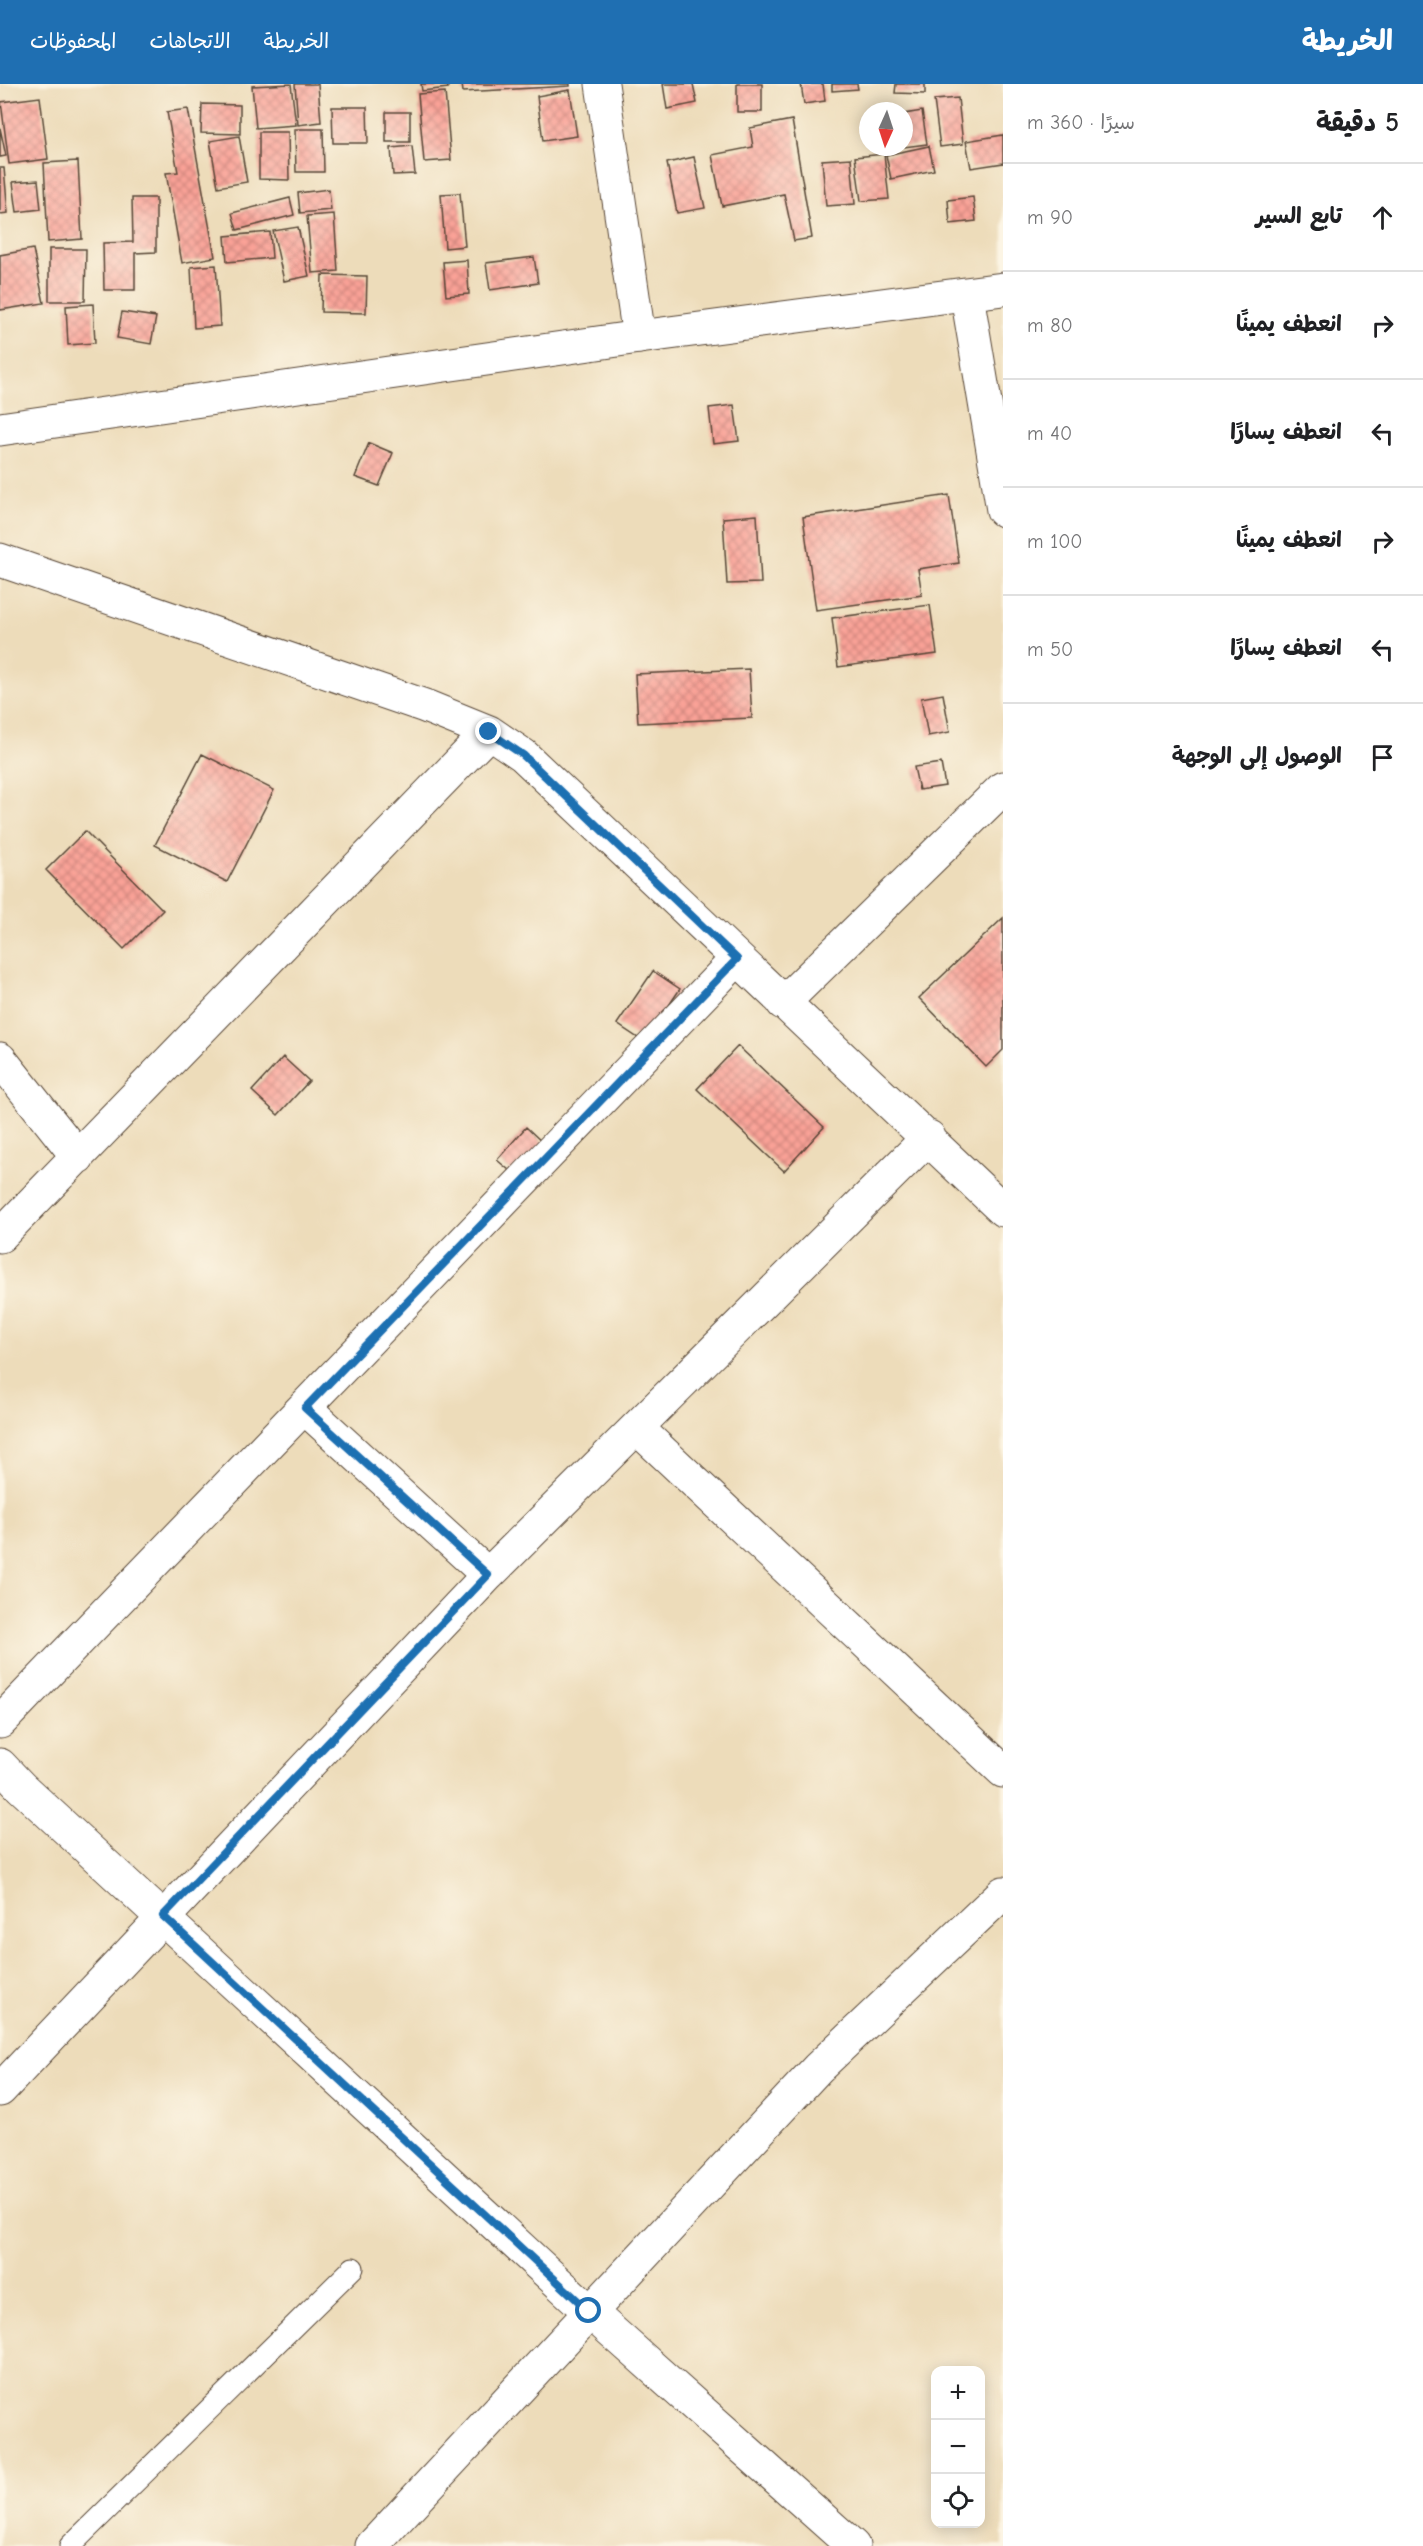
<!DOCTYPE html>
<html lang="ar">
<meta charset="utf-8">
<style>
:root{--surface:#fff;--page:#f6f6f6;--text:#202124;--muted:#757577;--line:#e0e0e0;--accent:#1f6fb2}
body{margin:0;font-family:"Comic Neue","Playpen Sans Arabic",sans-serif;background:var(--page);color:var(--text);direction:rtl}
.controls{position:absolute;right:18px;bottom:18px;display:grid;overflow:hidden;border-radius:12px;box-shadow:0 3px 15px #0003}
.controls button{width:54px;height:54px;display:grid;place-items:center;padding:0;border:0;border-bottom:2px solid var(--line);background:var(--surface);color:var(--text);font:30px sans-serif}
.compass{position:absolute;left:859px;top:18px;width:54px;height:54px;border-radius:50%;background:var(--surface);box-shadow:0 3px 15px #0003;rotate:183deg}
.stop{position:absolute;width:18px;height:18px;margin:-14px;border:4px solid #1f6fb2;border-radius:50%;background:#fff}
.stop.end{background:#1f6fb2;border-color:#fff;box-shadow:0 2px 6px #0008}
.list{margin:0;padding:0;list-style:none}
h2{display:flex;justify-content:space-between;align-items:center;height:78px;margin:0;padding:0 24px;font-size:26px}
h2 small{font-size:20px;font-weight:400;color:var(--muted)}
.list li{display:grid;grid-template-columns:39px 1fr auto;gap:18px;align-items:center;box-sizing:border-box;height:108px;padding:0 24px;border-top:2px solid var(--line)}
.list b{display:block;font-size:22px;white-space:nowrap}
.list em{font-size:20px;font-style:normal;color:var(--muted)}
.icon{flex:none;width:33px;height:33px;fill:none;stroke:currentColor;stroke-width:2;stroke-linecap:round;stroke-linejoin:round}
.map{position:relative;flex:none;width:1003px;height:2462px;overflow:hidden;direction:ltr}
header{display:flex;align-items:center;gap:36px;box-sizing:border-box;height:84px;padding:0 30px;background:var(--accent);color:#fff}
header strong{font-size:28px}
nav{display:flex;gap:33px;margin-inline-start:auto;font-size:21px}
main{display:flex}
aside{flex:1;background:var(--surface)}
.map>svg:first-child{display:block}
</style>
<header>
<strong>الخريطة</strong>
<nav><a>الخريطة</a><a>الاتجاهات</a><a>المحفوظات</a></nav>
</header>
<main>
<aside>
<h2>5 دقيقة<small>سيرًا · 360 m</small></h2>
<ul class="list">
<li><svg class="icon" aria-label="ahead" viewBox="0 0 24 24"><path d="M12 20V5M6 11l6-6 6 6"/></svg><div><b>تابع السير</b></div><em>90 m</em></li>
<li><svg class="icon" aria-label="right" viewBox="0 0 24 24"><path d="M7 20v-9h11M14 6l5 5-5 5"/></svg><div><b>انعطف يمينًا</b></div><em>80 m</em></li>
<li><svg class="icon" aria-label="left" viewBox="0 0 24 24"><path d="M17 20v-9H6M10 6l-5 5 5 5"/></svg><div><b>انعطف يسارًا</b></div><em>40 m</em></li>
<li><svg class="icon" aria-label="right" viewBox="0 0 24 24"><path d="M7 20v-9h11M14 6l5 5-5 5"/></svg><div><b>انعطف يمينًا</b></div><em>100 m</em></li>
<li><svg class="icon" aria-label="left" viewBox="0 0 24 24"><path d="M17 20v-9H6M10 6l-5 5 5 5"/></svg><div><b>انعطف يسارًا</b></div><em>50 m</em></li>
<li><svg class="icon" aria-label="arrive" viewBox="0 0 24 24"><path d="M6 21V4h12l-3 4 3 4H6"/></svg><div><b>الوصول إلى الوجهة</b></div></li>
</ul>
</aside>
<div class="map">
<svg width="1003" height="2462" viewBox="0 0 1003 2462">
<defs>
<pattern id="building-cross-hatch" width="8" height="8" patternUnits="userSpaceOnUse" patternTransform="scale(1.5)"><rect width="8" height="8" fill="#faa297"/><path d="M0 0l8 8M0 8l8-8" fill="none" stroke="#cc847b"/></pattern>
</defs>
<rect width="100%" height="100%" fill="#fcf5e5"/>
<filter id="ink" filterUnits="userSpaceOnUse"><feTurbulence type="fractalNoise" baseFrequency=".0167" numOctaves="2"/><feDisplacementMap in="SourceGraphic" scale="12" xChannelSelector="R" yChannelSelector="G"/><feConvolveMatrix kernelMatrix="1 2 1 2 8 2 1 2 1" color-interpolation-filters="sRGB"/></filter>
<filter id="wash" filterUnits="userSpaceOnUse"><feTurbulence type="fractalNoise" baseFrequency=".008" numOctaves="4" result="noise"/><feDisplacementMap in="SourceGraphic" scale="24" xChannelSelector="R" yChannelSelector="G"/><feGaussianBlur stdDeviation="1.35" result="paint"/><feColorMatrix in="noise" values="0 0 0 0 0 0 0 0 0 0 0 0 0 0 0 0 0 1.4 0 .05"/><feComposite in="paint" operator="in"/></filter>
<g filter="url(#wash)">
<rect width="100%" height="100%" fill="#eddcba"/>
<g id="blocks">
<!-- building -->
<path fill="url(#building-cross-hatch)" d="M291,0L296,41L256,44L252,2Z
M295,0H318L321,38L298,41Z
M421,0H447L448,4L422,7Z
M462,0H570V2L463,8Z
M663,0H693L697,19L667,25Z
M737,0H762V28H737Z
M801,0H823L825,17L804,20Z
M832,0H857L858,5L832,7Z
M896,0H925V10L895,9Z
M570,6L577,52L543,57L537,12Z
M445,8L451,76L424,78L418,10Z
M40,13L48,75L9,80L1,18Z
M958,14L963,60L940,63L934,16Z
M202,20L240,21V50L201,49Z
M332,23H367L368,59H333Z
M188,25L215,173L182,179L166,89L178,88L167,28Z
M922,27L927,60L904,63V30Z
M386,28H410V58H386Z
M792,36L812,154L794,157L784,110L722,122L712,71L753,63L750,44Z
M0,44L6,72L0,73Z
M295,45H323L324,88H296Z
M259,48H288L289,96L259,95Z
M1003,51V79L971,84L966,57Z
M239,52L247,98L218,103L210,57Z
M412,62L415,90L393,91L391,64Z
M929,62L934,86L891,95L886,71Z
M884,70L889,115L861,117L855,73Z
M694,73L705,124L677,129L667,79Z
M851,74L855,120L826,122L822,76Z
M78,77L82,155L48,158L44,79Z
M0,84H4L8,129L0,130Z
M38,96L41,125L17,128L13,98Z
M329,105L331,126L300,129L298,109Z
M460,109L465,162L445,164L441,110Z
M973,113L976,137L950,140L948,116Z
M132,114H156V168L135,169V206H104L103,159L133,158Z
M290,114L294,131L237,146L232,129Z
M334,130L338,187L312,189L307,132Z
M298,143L309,192L284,197L273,147Z
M270,148L272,174L227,178L225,152Z
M33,165L44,219L0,226V171Z
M49,165H86L85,217H49Z
M534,173L538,199L490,206L486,179Z
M467,176L469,210L446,212L443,178Z
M216,181L220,242L194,244L191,183Z
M322,191L367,192L366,229L321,228Z
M93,220L95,259L68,261L66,222Z
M122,228L156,233L151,260L117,254Z
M734,321L739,357L713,360L709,324Z
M369,359L393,369L379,402L355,393Z
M949,411L959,479L918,485L922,511L816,526L803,433Z
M757,431L761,499L727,500L723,434Z
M930,521L937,570L838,583L832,534Z
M749,585L752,634L638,639L635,590Z
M943,610L950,648L928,652L921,614Z
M202,670L274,706L227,798L155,761Z
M941,679L945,702L919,706L914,683Z
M85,747L163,826L124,865L46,786Z
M1003,834V966L986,983L919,914Z
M653,887L680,905L644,958L617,940Z
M738,962L824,1043L784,1087L697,1005Z
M283,973L309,997L278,1031L252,1007Z
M526,1043L544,1060L515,1091L497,1076Z"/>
</g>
</g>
<g filter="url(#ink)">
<use href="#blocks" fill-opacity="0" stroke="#564535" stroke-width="1.5"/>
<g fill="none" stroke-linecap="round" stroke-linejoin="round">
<defs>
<path id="service" d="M70,2462L353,2184"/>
<path id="minor" d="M602,0L639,253
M967,211L1003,426
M0,476L425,622L489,648L523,671L1003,1126
M783,919L1003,704
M0,975L78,1073
M0,1152L489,648
M305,1324L488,1491
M637,1344L1003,1687
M0,1638L737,875
M0,1681L21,1703L589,2227L853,2462
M0,2006L488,1491L929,1053
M372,2462L818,1984L1003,1809"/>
<path id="tertiary" d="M0,345L639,253L1003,205"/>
</defs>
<!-- service casing -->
<use href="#service" stroke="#564535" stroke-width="23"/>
<!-- minor casing -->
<use href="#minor" stroke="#564535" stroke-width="35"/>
<!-- tertiary casing -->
<use href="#tertiary" stroke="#564535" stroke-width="35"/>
<!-- service -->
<use href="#service" stroke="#fff" stroke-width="21"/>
<!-- minor -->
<use href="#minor" stroke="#fff" stroke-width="33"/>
<!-- tertiary -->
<use href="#tertiary" stroke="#fff" stroke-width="33"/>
</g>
</g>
<g fill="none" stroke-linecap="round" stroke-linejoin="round" filter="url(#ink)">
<!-- route -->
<path stroke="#1f6fb2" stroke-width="8" d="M489,648L523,671L737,875L305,1324L488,1491L163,1832L589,2227"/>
</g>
</svg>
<div class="controls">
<button>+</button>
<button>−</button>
<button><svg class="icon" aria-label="locate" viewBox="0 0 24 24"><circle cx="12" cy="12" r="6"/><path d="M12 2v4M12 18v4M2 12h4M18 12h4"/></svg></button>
</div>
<svg class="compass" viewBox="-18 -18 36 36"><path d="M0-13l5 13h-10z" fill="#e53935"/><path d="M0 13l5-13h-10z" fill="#757577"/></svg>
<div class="stop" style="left:589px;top:2227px"></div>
<div class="stop end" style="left:489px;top:648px"></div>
</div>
</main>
